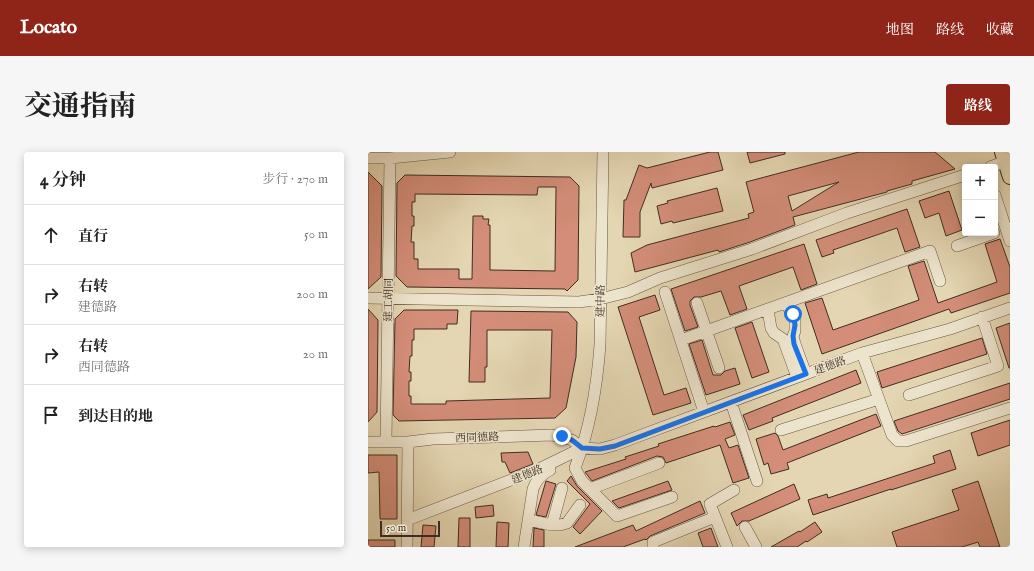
<!DOCTYPE html>
<html lang="zh">
<head>
<meta charset="utf-8">
<style>
  :root { --surface:#fff; --page:#f6f6f6; --text:#222; --muted:#767676; --line:#e0e0e0; --accent:#8f2418 }
  body { margin:0; font-family:"IM FELL English","Noto Serif SC",serif; background:var(--page); color:var(--text) }
  .controls { position:absolute; right:12px; top:12px; display:grid; overflow:hidden; border-radius:4px; box-shadow:0 2px 10px #0003 }
  .controls button { width:36px; height:36px; display:grid; place-items:center; padding:0; border:0; border-bottom:1px solid var(--line); background:var(--surface); color:var(--text); font:20px sans-serif }
  .scale { position:absolute; left:12px; bottom:10px; width:60px; box-sizing:border-box; padding-left:4px; border:2px solid #402d22; border-top:0; font-size:11px; line-height:14px; white-space:nowrap; color:#402d22; -webkit-text-stroke:3px #ede4cd; paint-order:stroke }
  .stop { position:absolute; width:12px; height:12px; margin:-9px; border:3px solid #1a73e8; border-radius:50%; background:#fff }
  .stop.end { background:#1a73e8; border-color:#fff; box-shadow:0 1px 4px #0008 }
  .list { margin:0; padding:0; list-style:none }
  h2 { display:flex; justify-content:space-between; align-items:center; height:52px; margin:0; padding:0 16px; font-size:17px }
  h2 small { font-size:13px; font-weight:400; color:var(--muted) }
  .list li { display:grid; grid-template-columns:26px 1fr auto; gap:12px; align-items:center; box-sizing:border-box; height:60px; padding:0 16px; border-top:1px solid var(--line) }
  .list b { display:block; font-size:15px; white-space:nowrap }
  .list p { margin:0; font-size:13px; white-space:nowrap; color:var(--muted) }
  .list em { font-size:13px; font-style:normal; color:var(--muted) }
  .icon { flex:none; width:22px; height:22px; fill:none; stroke:currentColor; stroke-width:2; stroke-linecap:round; stroke-linejoin:round }
  .map { position:relative; flex:none; width:642px; height:395px; overflow:hidden; border-radius:4px }
  header { display:flex; align-items:center; gap:24px; box-sizing:border-box; height:56px; padding:0 20px; background:var(--accent); color:#fff }
  header strong { font-size:19px }
  nav { display:flex; gap:22px; margin-inline-start:auto; font-size:14px }
  .intro { display:flex; align-items:center; justify-content:space-between; box-sizing:border-box; height:96px; padding:0 24px }
  h1 { margin:0; font-size:28px }
  .button { padding:10px 18px; border-radius:4px; background:var(--accent); color:#fff; font-size:14px; font-weight:700 }
  main { display:flex; gap:24px; padding:0 24px }
  aside { flex:1; background:var(--surface); border-radius:4px; box-shadow:0 2px 10px #0003 }
  .map>svg:first-child { display:block }
  .building { fill:#d38d78; stroke:#402d22; fill-rule:evenodd }
  .lines { fill:none; stroke-linecap:round; stroke-linejoin:round }
  .minor-casing { stroke:#695746; stroke-width:12 }
  .major-casing { stroke:#402d22; stroke-width:16 }
  .minor { stroke:#ede4cd; stroke-width:11 }
  .major { stroke:#e4d6b2; stroke-width:14 }
  .route { stroke:#1a73e8; stroke-width:5 }
  .labels { text-anchor:middle; stroke-width:3; stroke-linejoin:round; paint-order:stroke }
  .street-label { font-size:11px; fill:#402d22; stroke:#ede4cd }
</style>
</head>
<body>
<header>
<strong>Locato</strong>
<nav><a>地图</a><a>路线</a><a>收藏</a></nav>
</header>
<div class="intro"><h1>交通指南</h1><a class="button">路线</a></div>
<main>
<aside>
<h2>4 分钟<small>步行 · 270 m</small></h2>
<ul class="list">
<li><svg class="icon" aria-label="ahead" viewBox="0 0 24 24"><path d="M12 20V5M6 11l6-6 6 6"/></svg><div><b>直行</b></div><em>50 m</em></li>
<li><svg class="icon" aria-label="right" viewBox="0 0 24 24"><path d="M7 20v-9h11M14 6l5 5-5 5"/></svg><div><b>右转</b><p>建德路</p></div><em>200 m</em></li>
<li><svg class="icon" aria-label="right" viewBox="0 0 24 24"><path d="M7 20v-9h11M14 6l5 5-5 5"/></svg><div><b>右转</b><p>西同德路</p></div><em>20 m</em></li>
<li><svg class="icon" aria-label="arrive" viewBox="0 0 24 24"><path d="M6 21V4h12l-3 4 3 4H6"/></svg><div><b>到达目的地</b></div></li>
</ul>
</aside>
<div class="map">
<svg width="642" height="395" viewBox="0 0 642 395">
  <rect width="100%" height="100%" fill="#e4d6b2"/>
  <filter id="stains"><feTurbulence type="fractalNoise" baseFrequency=".005" numOctaves="4"/><feColorMatrix values="0 0 0 0 .2 0 0 0 0 .09 0 0 0 0 .02 0 0 0 .5 -.17"/></filter>
  <radialGradient id="worn" r=".72"><stop offset=".6" stop-color="#630" stop-opacity="0"/><stop offset="1" stop-color="#630" stop-opacity=".3"/></radialGradient>
  <path class="building" d="M342,0h8l5,18 -71,18 -1,-5 -11,29v25h-17l1,-37h2l13,-35 8,3z
    M379,0h38v2l-35,9z
    M491,0h76l20,17 -43,12v3l-25,7v1l-94,25 2,8 -45,17 -31,10 -1,-2 -83,22 -4,-19 16,-8 102,-27 -1,-4 6,-2 -8,-30zM471,30l-47,29 -4,-15z
    M0,20l14,14 -1,91 -13,12z
    M37,23l165,2 9,9 -1,94 -11,11 -2,-2 -158,-2 -11,-11 1,-93zM170,35h18l-1,84 -65,-1v-45h-2l1,-6h-6v-3h-10l-1,63h-13v-10h-41v-10h-4v-17h-3l1,-16h2v-10h-2v-14h3v-8l122,1z
    M349,36l6,23 -50,12 -1,-2 -11,3 -4,-18 11,-3 -1,-2z
    M581,39l13,39 -16,6 -7,-23 -14,5 -6,-17z
    M539,57l13,38 -15,5 -8,-24 -64,22 1,3 -12,4 -6,-17z
    M632,87l10,28v26l-59,20 -2,-4 -127,45 -17,-51 17,-5 11,32 86,-30 -11,-34 16,-5 14,42 59,-21 -12,-38z
    M436,92l13,40 -16,6 -8,-23 -54,19 8,23 -17,6 -9,-24 -20,6h-7l-4,4v4l8,22 -13,4 -14,-42z
    M287,143l5,15 -21,7 25,78 22,-7 5,15 -38,12 -35,-108z
    M0,157l10,11 -1,92 -9,10z
    M36,158h54l-1,14h-10v5h-33v11h-2v16h-2l-1,16h2v9h-2v15h2v8h35v-3l104,-3 2,-68h-65v37h-2v15h-16l2,-71 97,1 9,10 -1,35 -10,51 -11,10 -156,3 -6,-6 2,-96z
    M384,170l17,50 -17,6 -17,-50z
    M642,171v45h-1l-13,-40z
    M614,186l5,16 -105,34 -5,-16z
    M334,188l11,35h8l4,-4 10,-3 5,16 -34,11 -17,-51z
    M488,218l5,13 -89,35 1,3 -24,9 -6,-15z
    M642,231v16l-108,35 -4,-3 -4,-10z
    M508,262l5,12 -94,37 2,6 -18,5 -3,-11 -4,2 -8,-26 19,-6 3,3 5,14z
    M642,268v25l-32,11 -7,-23z
    M362,270l5,13 -10,4 4,9 9,-3 11,33 -16,5 -13,-38 -54,18 -3,-6 -6,-1 -65,25 -7,-9 41,-13 -1,-2 34,-11 -1,-2 56,-18 1,1z
    M582,298l6,19 -65,21v-1l-78,26 -5,-15 19,-6 1,4 107,-35 -2,-7z
    M160,300l5,12 -23,9 -5,-11h-3l-1,-9z
    M0,303h29v64h-17l-1,-47 -11,1z
    M203,324l6,10 25,25 -22,23 -7,-7 17,-23 -23,-23z
    M178,329l10,3 -10,33 -10,-2z
    M300,329l4,9 -53,18 -7,-7z
    M610,329l22,66h-20l-2,-5 -16,5h-65l-5,-15 67,-22 -7,-20z
    M426,332l6,15 -51,22h-7l-5,5 -6,-13z
    M332,349l5,12 -55,23 -4,4 -1,-1 -22,8h-48l58,-22 3,6z
    M125,353l1,11 -18,2 -1,-11z
    M91,366h11v29h-12z
    M129,370l12,1 -1,24h-12z
    M447,370l7,10 -15,10 -1,-1 -9,6h-26l28,-16 1,1z
    M55,373l13,1 -2,21h-13z
    M166,376l10,2v17h-11z
    M343,376l7,19h-15l-5,-14z
    M0,388h27v7h-27z"/>
  <g class="lines">
    <g class="minor-casing">
      <path id="minor" d="M235,0l-3,193c-3,42 -10,84 -25,123l7,13 35,35 55,-19
        M0,6h22l60,-6
        M622,15l20,-7
        M627,43l15,46
        M589,94l37,-13
        M297,140l39,120
        M0,146l211,4 21,-3 28,-7 32,-14 92,-29 95,-36 118,-38
        M329,151l22,65
        M418,151l9,17v11l-2,5 2,8 11,30
        M400,158l3,18 3,5 9,6 14,38
        M313,188l249,-89 10,30
        M494,201l30,82 6,6h8l104,-33
        M541,243l89,-29 -16,-49
        M363,250l26,79
        M413,278l98,-31
        M18,289l4,-283
        M0,290h40l25,-3 119,-4 20,5 10,8
        M222,337l69,-26
        M39,368l130,-50 45,-22 18,1 15,-4 247,-92 88,-24 60,-21
        M160,368l24,5 10,-37
        M184,373h8l7,-2 13,-18
        M377,375l11,20
        M39,395l1,-105
        M156,395l9,-58c3,-9 9,-15 17,-19
        M285,395v-5l62,-25
        M359,395l-17,-43 24,-14"/>
    </g>
    <g class="major-casing">
      <path id="major" d="M634,0l8,25"/>
    </g>
    <use href="#minor" class="minor"/>
    <use href="#major" class="major"/>
  </g>
  <g class="lines">
    <path class="route" d="M194,284l10,4 10,8 18,1 15,-3 191,-72 -12,-30 -1,-8 2,-11 -2,-11"/>
  </g>
  <g class="labels">
    <g class="street-label">
      <text transform="translate(20 148) rotate(-89)" y="4">建工胡同</text>
      <text transform="translate(232 149) rotate(-89)" y="4">建中路</text>
      <text transform="translate(462 213) rotate(-20)" y="4">建德路</text>
      <text transform="translate(109 285) rotate(-2)" y="4">西同德路</text>
      <text transform="translate(159 322) rotate(-22)" y="4">建德路</text>
    </g>
  </g>
  <rect width="100%" height="100%" filter="url(#stains)"/>
  <rect width="100%" height="100%" fill="url(#worn)"/>
</svg>
<div class="controls">
<button>+</button>
<button>−</button>
</div>
<div class="scale">50 m</div>
<div class="stop" style="left:425px;top:162px"></div>
<div class="stop end" style="left:194px;top:284px"></div>
</div>
</main>
</body>
</html>
